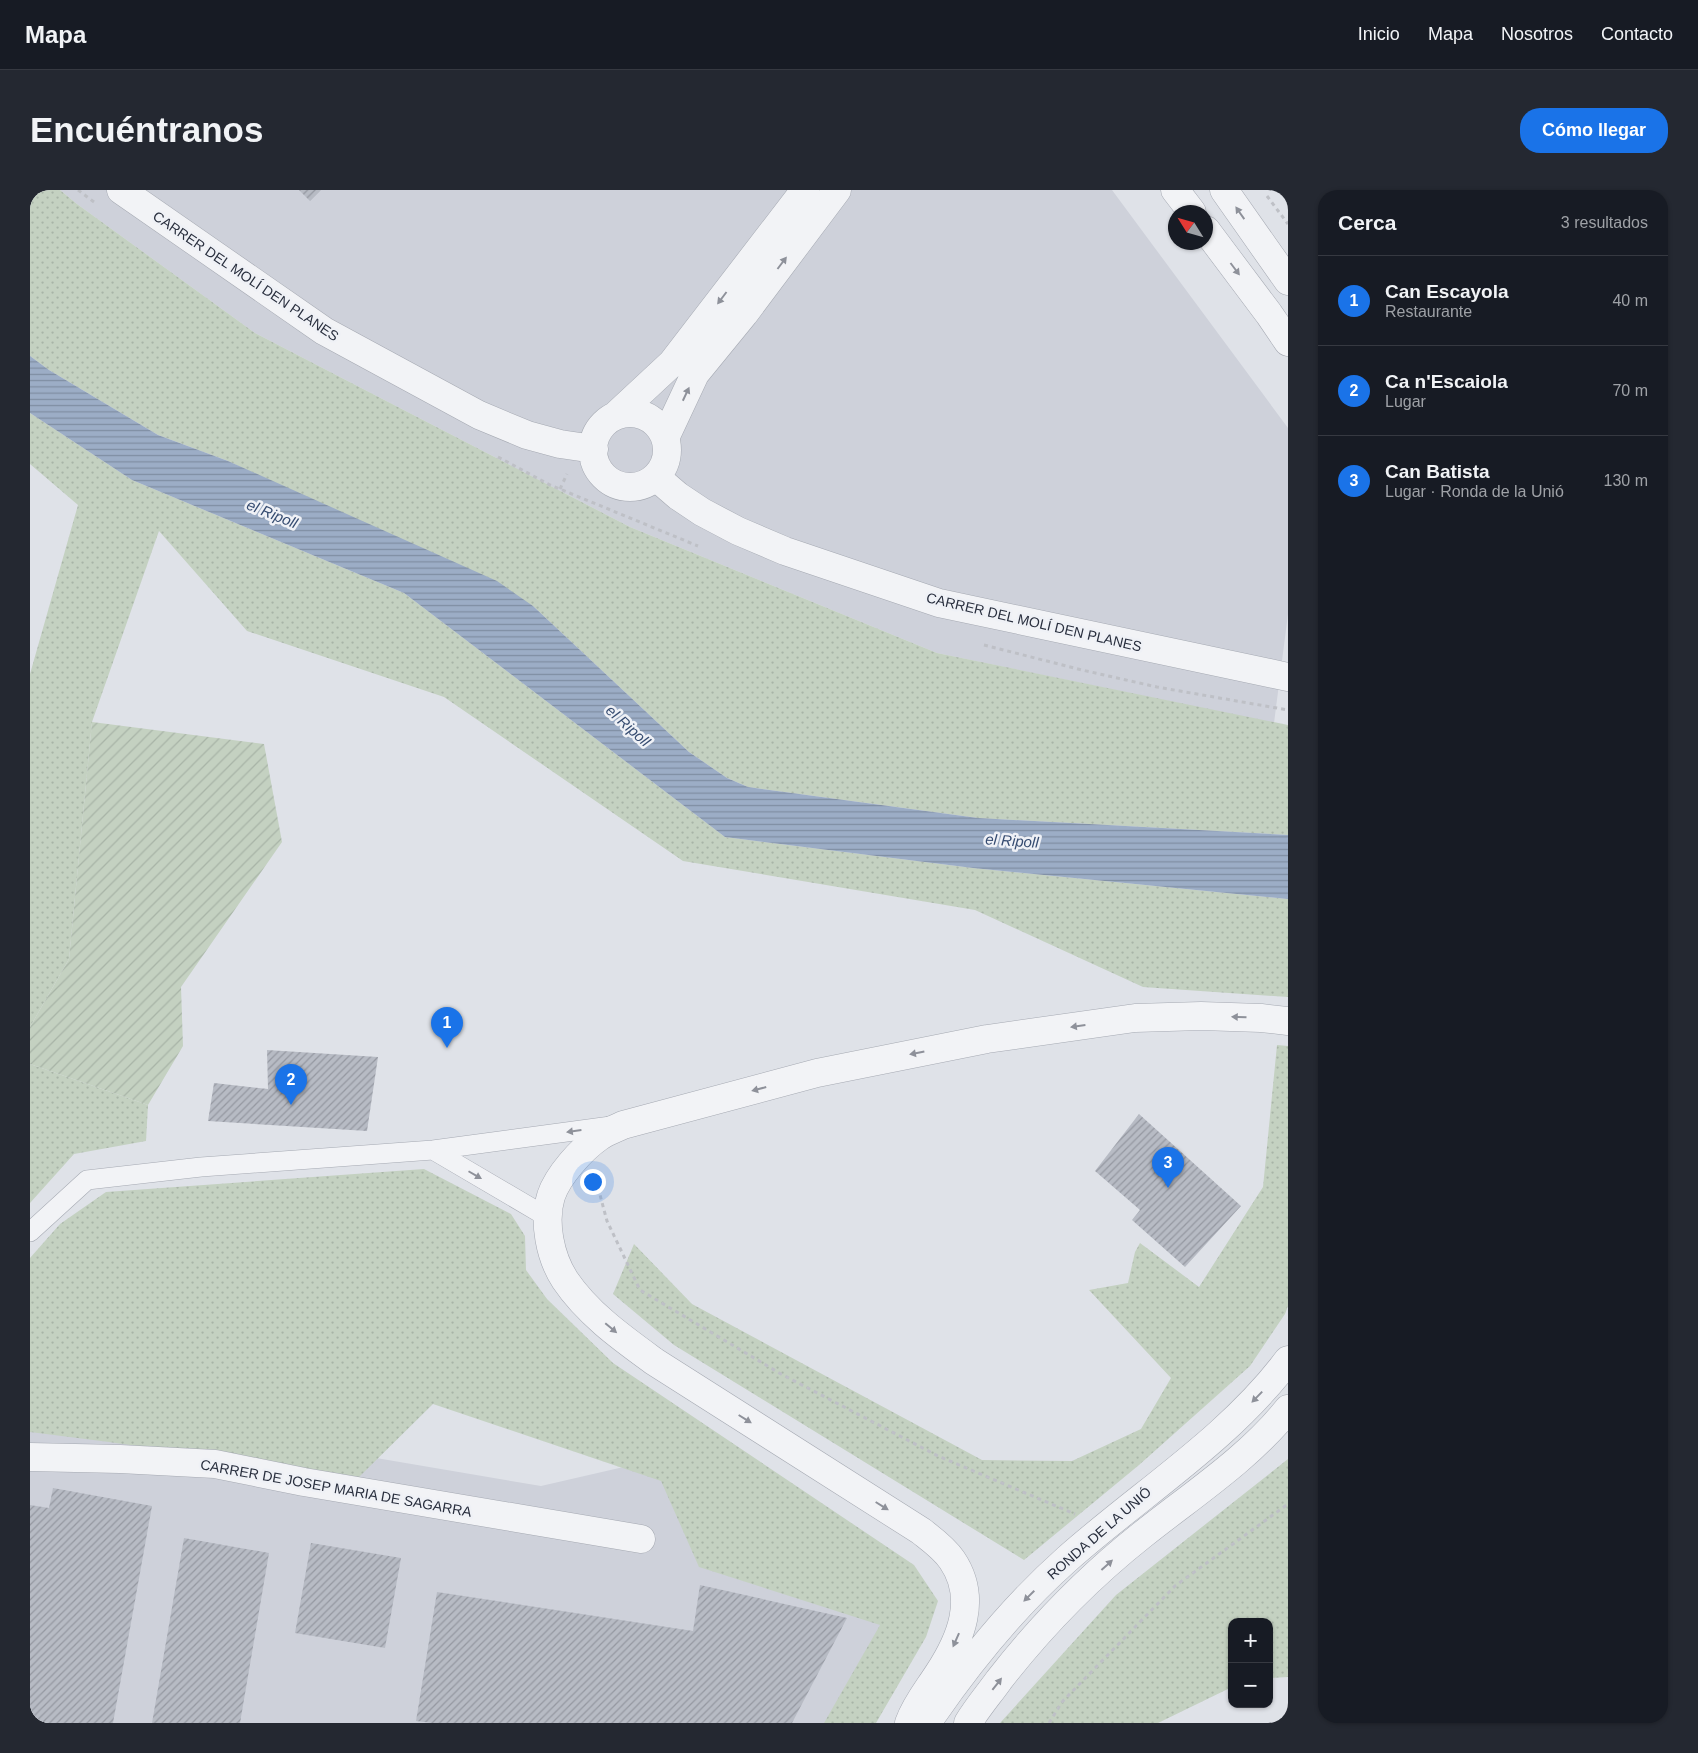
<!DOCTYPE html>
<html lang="es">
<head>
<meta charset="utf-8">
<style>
  :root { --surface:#171b24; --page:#242831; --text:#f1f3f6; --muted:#9ea1a6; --line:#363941; --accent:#1a73e8 }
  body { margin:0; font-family:Arial,sans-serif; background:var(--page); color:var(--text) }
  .controls { position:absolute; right:15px; bottom:15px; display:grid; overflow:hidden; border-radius:10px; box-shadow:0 1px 4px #0004 }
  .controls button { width:45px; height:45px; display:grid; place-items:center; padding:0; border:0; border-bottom:1px solid var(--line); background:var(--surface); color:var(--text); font:25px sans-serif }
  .compass { position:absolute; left:1138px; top:15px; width:45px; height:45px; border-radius:50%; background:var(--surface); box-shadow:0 1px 4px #0004; rotate:307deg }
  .you { position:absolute; left:562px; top:991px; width:18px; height:18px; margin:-12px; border:4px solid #fff; border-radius:50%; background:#1a73e8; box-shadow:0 0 0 8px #1a73e833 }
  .badge { display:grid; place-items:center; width:32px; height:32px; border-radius:50%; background:var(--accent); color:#fff; font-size:16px; font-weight:700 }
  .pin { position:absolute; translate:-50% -41px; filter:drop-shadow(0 1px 2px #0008) }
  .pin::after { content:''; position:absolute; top:26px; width:18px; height:15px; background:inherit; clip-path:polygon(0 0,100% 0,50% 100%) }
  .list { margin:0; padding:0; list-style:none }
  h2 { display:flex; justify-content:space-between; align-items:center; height:65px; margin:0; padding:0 20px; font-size:21px }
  h2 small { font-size:16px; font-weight:400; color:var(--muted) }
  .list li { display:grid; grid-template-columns:32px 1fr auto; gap:15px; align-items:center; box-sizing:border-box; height:90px; padding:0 20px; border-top:1px solid var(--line) }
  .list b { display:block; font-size:19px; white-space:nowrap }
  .list p { margin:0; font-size:16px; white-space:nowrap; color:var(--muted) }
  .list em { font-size:16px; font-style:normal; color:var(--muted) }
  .map { position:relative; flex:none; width:1258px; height:1533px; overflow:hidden; border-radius:20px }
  header { display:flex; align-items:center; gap:30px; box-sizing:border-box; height:70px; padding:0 25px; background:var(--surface); border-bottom:1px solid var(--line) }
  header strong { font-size:24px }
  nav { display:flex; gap:28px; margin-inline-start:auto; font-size:18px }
  .intro { display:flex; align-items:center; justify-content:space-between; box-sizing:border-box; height:120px; padding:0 30px }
  h1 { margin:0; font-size:35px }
  .button { padding:12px 22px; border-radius:20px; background:var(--accent); color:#fff; font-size:18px; font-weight:700 }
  main { display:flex; gap:30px; padding:0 30px }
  aside { flex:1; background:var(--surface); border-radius:20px; box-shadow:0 1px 4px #0004 }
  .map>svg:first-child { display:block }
  .built { fill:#ced1da }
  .grass { fill:url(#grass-dots) }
  .garden { fill:url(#garden-furrows) }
  .water { fill:url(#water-rules) }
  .building { fill:url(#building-hatch) }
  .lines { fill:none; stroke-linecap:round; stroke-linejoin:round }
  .lane-casing { stroke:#a5a9b2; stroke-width:20 }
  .street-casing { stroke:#a5a9b2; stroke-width:29 }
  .path { stroke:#bec0c6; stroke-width:3; stroke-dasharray:4 4; stroke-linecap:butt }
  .lane { stroke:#f2f3f6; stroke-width:19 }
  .street { stroke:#f2f3f6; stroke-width:28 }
  .oneway { fill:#8e919a }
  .labels { text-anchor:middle; stroke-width:5; stroke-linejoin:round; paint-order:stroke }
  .street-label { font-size:14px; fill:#292f3e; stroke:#eff1f6 }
  .water-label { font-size:15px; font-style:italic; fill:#354b70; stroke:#eff1f6 }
</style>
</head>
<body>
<header>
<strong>Mapa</strong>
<nav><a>Inicio</a><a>Mapa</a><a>Nosotros</a><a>Contacto</a></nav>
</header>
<div class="intro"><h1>Encuéntranos</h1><a class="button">Cómo llegar</a></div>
<main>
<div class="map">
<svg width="1258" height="1533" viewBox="0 0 1258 1533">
  <defs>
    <pattern id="grass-dots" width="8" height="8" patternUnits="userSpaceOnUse" patternTransform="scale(1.25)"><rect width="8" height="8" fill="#c4d1c1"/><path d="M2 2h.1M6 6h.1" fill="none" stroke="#a8b4a7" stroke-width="1.8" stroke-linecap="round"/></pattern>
    <pattern id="garden-furrows" width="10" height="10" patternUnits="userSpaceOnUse" patternTransform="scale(1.25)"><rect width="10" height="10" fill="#c4d1c1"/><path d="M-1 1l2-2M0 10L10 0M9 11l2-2" fill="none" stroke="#a8b4a7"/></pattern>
    <pattern id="water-rules" width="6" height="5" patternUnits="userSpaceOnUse" patternTransform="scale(1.25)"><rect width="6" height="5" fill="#9cadc6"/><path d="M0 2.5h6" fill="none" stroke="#7f8da2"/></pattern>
    <pattern id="building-hatch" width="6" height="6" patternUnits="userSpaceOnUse" patternTransform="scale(1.25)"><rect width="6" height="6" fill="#b7bbc4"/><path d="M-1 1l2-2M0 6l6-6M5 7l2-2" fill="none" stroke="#9598a1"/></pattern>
  </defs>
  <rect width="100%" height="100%" fill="#dfe2e8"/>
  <path class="built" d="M30,0h1052l176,238v186l-14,109 -337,-70 -307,-126 -375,-194 -178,-129z
    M0,1209l511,87 113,-26 247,128 -74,135h-797z"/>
  <path class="grass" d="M0,0h30l17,14 178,129 375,194 307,126 351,72v110l-310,-17 -230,-31 -21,-9 -38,-26 -156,-146 -305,-145 -70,-26 -109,-65 -19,-14z
    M0,223l102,67 272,113 321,244 248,31 315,31v98l-145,-10 -168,-77 -292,-49 -239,-164 -197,-66 -88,-100 -67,191 -23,237 -39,68v-353l48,-169 -48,-41z
    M1247,855l11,1v260l-3,8 -35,52 -111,99 -115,95 -350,-215 -61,-51 21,-50 58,60 290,156 90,1 69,-32 30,-51 -82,-88 39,-7 7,-31 5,-9 59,44 64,-100z
    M0,874l118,41 -2,36 -72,13 -44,49z
    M394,979l87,45 14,22 1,34 21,29 66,64 301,202 24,36 -12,36 -50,86h-52l56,-98 -181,-58 -38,-86 -228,-77 -75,74 -249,-36 -79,-10v-174l30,-34 46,-32z
    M1258,1269v218l-19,1v-56h-37v65l-74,36h-158l116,-128z"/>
  <path class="garden" d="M62,532l172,22 18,98 -101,145 2,59 -35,59 -118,-41v-37l39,-68z"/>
  <path class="water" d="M0,166l19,14 109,65 70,26 269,120 36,25 156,146 38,26 21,9 230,31 310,17v64l-315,-31 -248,-31 -321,-244 -272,-113 -102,-67z"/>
  <path class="building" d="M269,0h22l-11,11z
    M237,860l111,7 -11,74 -159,-10 6,-38 54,6z
    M1109,924l102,92 -56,61 -53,-47 8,-10 -45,-39z
    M23,1298l99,18 -39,217h-74l-9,-2v-216l19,3z
    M154,1348l85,15 -29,170h-88z
    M281,1353l90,15 -16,90 -90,-15z
    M670,1395l147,33 -55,105h-360l-16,-2 21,-129 256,39z"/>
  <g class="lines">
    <g class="lane-casing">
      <path id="lane" d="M403,960l114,67
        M0,1042l57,-52 114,-13 232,-17 178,-24"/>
    </g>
    <g class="street-casing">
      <path id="street" d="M91,0l203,141 155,84 48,20 33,9 34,5
        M1145,0l17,22
        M1194,0l64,91
        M1176,40l63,84 19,28
        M563 260a37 37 0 1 1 74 0a37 37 0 1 1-74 0Z
        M585,226l57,-53 133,-173
        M635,248l30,-64 49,-60 93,-124
        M626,287l22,19 24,16 36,19 47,20 154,52 349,74
        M0,1267l90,2 95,5 89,18 337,57
        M879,1533c7,-19 18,-32 29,-49 23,-35 40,-76 14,-114 -8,-12 -21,-21 -31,-29l-266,-169c-33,-24 -67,-48 -90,-82 -15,-23 -22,-58 -14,-84 7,-21 31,-47 48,-59 7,-5 16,-8 24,-12l194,-52 170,-34 148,-21 66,-2 60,2 27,3
        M897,1533c40,-59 86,-116 140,-164 73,-65 162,-120 221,-199
        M938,1533c9,-15 21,-29 31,-43 42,-54 90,-103 143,-145 50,-40 106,-76 146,-126"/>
    </g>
    <path class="path" d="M48,0l16,12
      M1237,6l21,28
      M468,267l52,28 148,61
      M530,299l7,-15
      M954,455l98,25 75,17 131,23
      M566,990l11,41 33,69 141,84 157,82 137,58
      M1019,1533l13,-21 113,-116 113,-82"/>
    <use href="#lane" class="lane"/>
    <use href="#street" class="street"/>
  </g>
  <defs><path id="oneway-solid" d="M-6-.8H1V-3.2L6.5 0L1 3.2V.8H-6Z" transform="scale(1.25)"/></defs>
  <g class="oneway">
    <use href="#oneway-solid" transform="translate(1210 23) rotate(-125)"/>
    <use href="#oneway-solid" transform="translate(752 73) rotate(-53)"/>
    <use href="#oneway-solid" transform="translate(1205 79) rotate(53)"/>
    <use href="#oneway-solid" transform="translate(692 108) rotate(127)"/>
    <use href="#oneway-solid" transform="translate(656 204) rotate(-65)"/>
    <use href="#oneway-solid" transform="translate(1209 827) rotate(-178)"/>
    <use href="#oneway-solid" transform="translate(1048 836) rotate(172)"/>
    <use href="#oneway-solid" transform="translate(887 863) rotate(169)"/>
    <use href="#oneway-solid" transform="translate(729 899) rotate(165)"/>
    <use href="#oneway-solid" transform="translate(544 941) rotate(172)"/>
    <use href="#oneway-solid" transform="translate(445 985) rotate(30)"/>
    <use href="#oneway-solid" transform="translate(581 1138) rotate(40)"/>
    <use href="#oneway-solid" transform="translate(1227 1207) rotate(134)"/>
    <use href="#oneway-solid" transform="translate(715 1229) rotate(32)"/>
    <use href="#oneway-solid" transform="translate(852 1316) rotate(32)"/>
    <use href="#oneway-solid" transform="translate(1077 1375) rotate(-42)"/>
    <use href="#oneway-solid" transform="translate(999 1406) rotate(135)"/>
    <use href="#oneway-solid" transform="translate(926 1450) rotate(114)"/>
    <use href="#oneway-solid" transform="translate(967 1494) rotate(-52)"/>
  </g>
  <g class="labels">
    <g class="street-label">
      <text transform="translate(216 86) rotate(34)" y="5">CARRER DEL MOLÍ DEN PLANES</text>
      <text transform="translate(1004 432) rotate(13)" y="5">CARRER DEL MOLÍ DEN PLANES</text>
      <text transform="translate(306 1298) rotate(10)" y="5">CARRER DE JOSEP MARIA DE SAGARRA</text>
      <text transform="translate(1069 1343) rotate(-41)" y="5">RONDA DE LA UNIÓ</text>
    </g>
    <g class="water-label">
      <text transform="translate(242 324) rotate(22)" y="5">el Ripoll</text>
      <text transform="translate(598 536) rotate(42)" y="5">el Ripoll</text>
      <text transform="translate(982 651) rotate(4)" y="5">el Ripoll</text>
    </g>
  </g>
</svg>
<div class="controls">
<button>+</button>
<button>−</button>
</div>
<svg class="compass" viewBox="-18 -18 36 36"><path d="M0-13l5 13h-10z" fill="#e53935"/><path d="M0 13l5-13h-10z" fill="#9ea1a6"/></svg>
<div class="you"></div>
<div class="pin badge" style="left:417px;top:858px">1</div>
<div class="pin badge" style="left:261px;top:915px">2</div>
<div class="pin badge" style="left:1138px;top:998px">3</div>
</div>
<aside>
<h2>Cerca<small>3 resultados</small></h2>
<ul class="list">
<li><span class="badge">1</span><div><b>Can Escayola</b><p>Restaurante</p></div><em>40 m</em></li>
<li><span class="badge">2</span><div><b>Ca n'Escaiola</b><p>Lugar</p></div><em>70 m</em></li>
<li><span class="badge">3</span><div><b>Can Batista</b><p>Lugar · Ronda de la Unió</p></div><em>130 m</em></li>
</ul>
</aside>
</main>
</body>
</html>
